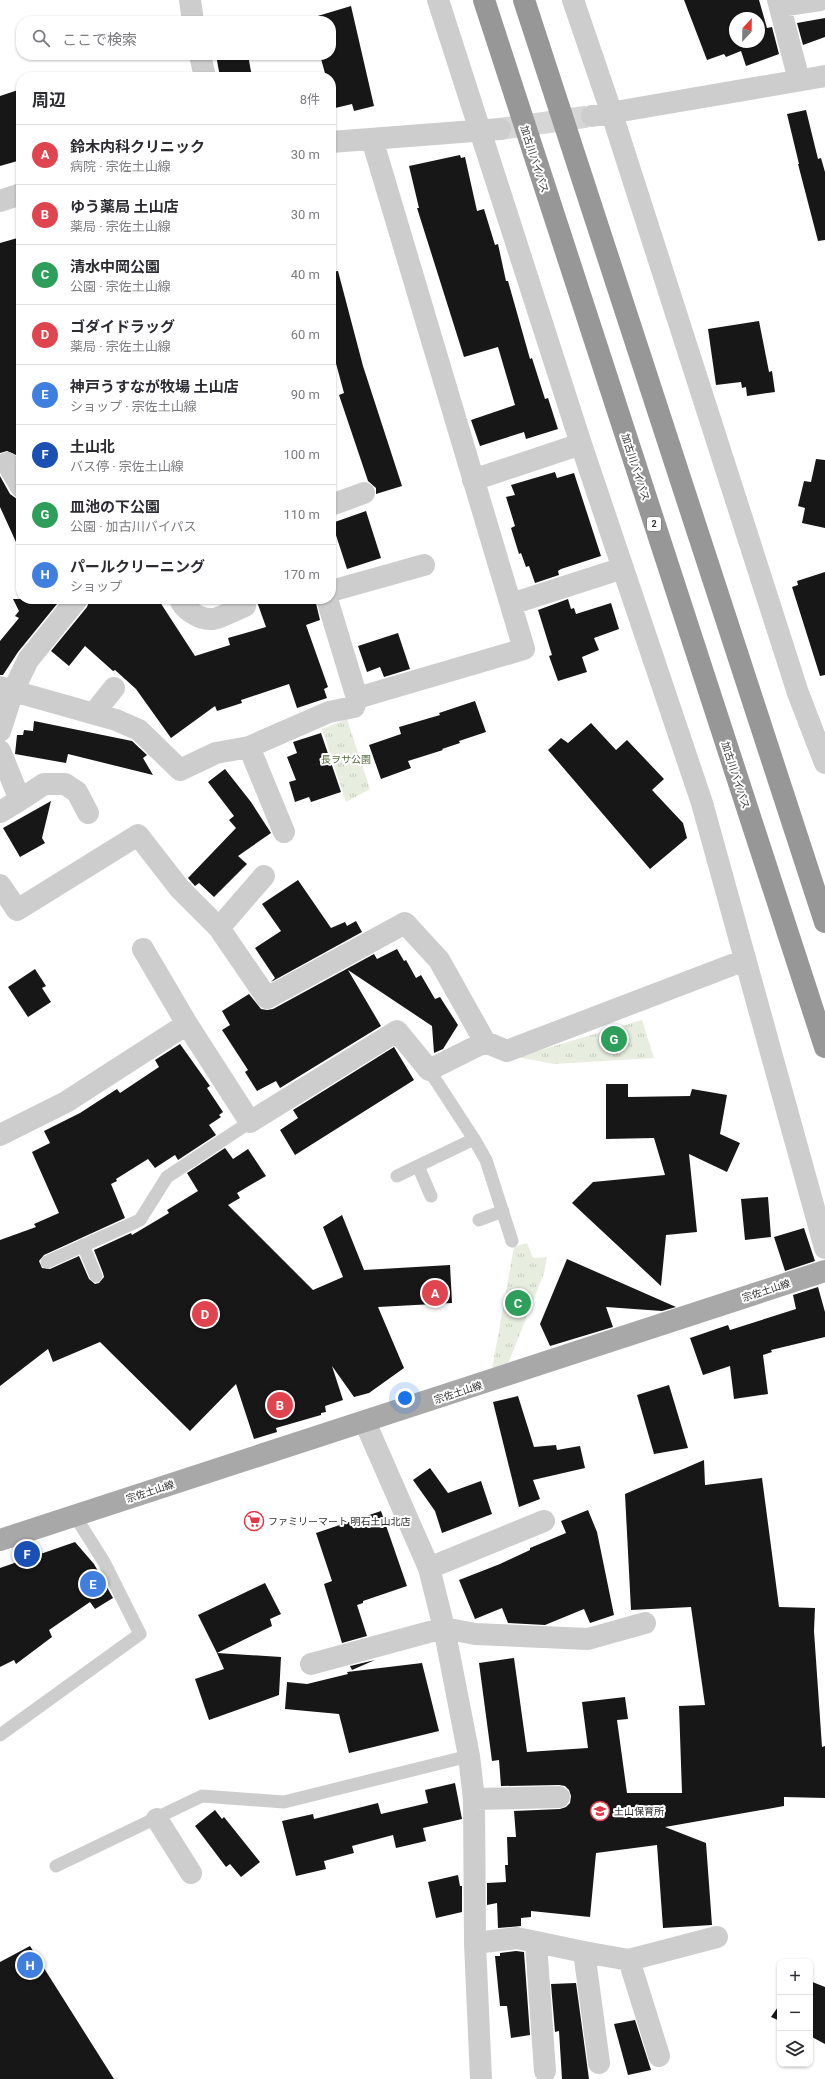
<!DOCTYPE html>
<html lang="ja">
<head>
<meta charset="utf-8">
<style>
  :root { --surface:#fff; --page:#f7f7f7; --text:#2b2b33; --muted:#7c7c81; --line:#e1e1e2; --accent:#d93025 }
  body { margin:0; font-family:Roboto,"Noto Sans JP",sans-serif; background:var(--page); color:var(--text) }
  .controls { position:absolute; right:12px; bottom:12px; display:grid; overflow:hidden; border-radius:8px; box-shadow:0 1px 3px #0004 }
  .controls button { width:36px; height:36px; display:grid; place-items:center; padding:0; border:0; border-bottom:1px solid var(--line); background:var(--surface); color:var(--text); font:20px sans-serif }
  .compass { position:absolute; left:729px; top:12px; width:36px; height:36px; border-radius:50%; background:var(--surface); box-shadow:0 1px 3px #0004; rotate:22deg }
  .you { position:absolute; left:405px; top:1398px; width:14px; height:14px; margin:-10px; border:3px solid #fff; border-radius:50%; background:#1a73e8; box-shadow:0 0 0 6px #1a73e833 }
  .badge { display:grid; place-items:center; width:26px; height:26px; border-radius:50%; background:var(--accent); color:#fff; font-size:13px; font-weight:700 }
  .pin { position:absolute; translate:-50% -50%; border:2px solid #fff; box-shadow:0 1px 4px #0006 }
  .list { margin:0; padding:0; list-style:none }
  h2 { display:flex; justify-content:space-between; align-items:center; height:52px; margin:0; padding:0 16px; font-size:17px }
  h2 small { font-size:13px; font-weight:400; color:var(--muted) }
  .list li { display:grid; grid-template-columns:26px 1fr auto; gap:12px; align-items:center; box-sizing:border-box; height:60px; padding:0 16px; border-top:1px solid var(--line) }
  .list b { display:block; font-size:15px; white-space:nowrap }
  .list p { margin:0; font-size:13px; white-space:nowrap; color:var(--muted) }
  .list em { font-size:13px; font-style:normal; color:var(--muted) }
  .icon { flex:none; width:22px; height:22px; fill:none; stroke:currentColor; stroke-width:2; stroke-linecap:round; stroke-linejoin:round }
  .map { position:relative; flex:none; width:825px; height:2079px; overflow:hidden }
  .search { position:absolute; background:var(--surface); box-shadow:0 1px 3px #0004; left:16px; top:16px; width:320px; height:44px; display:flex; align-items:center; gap:10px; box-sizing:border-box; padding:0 14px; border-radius:16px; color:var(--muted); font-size:15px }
  .panel { position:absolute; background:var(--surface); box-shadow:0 1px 3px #0004; left:16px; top:72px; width:320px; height:532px; border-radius:16px }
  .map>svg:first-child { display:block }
  .park { fill:url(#park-tufts) }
  .building { fill:#171717; fill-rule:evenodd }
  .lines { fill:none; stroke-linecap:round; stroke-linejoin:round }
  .minor-tunnel { stroke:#d6d6d6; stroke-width:22; stroke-dasharray:22 11; stroke-linecap:butt }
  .service { stroke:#cdcdcd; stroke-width:13 }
  .minor { stroke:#cdcdcd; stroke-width:22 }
  .primary { stroke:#a8a8a8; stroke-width:22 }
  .motorway { stroke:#979797; stroke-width:22 }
  .labels { text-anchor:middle; stroke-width:4; stroke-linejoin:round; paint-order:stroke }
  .shield { fill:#fff; stroke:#6e6e6e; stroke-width:1 }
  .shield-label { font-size:9px; font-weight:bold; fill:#303030 }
  .street-label { font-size:10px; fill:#303030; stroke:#fff }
  .park-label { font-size:10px; fill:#546c3e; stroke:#fff }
  .poi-label { font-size:10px; fill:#303030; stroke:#fff; text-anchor:start }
</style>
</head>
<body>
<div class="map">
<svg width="825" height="2079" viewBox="0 0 825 2079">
  <defs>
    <pattern id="park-tufts" width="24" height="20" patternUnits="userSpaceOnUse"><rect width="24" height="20" fill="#e7eddf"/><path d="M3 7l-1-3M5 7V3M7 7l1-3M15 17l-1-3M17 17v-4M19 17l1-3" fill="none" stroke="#c6ccc0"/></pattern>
  </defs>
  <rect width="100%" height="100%" fill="#fff"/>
  <path class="park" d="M347,719l23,70 -24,13 -24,-73z
    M642,1020l12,38 -100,6 -37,-7z
    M527,1243l6,15 14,-1 -3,16 -36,91 -16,5 22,-122z"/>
  <path class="building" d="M684,0h75l8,28 5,-1 7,27 -33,12 -5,-15 -15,6 -2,-3 -17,6zM735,18h24v24h-24z
    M351,6l23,100 -20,5 -2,-7 -21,5v-32h-5l-6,-22h11v-34h-19l-1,-3z
    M825,18v19l-22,8 -6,-22z
    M216,55h32l4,22h-32z
    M21,89v71l-21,6v-70z
    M806,110l12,49 3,-1 4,14v68l-7,1 -20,-77h1l-12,-50z
    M460,155l1,3 4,-1 12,54 7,-2 11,36 3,-1 8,37h2l22,78 2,-1 13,41 3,-1 10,31 -32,10 -2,-7 -44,14 -9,-26 44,-15 -17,-58 -34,10 -47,-149h2l-10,-42z
    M21,237v216l-5,2 -9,-4 -7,2v-210z
    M338,271l25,95 39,120 -26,8v-6l-8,-7 -29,-86 5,-2 -13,-48v-73z
    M759,321l10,51 3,-1 3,21 -28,4 -1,-9 -4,1 -1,-6 -25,3 -8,-56z
    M816,459l9,1v68l-23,-5 3,-15 -7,-2 6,-25 7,1z
    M555,472l2,6 17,-5 27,83 -40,13 -3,2 1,4 -24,8 -6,-17 -3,1 -5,-14 -2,1 -8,-26 4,-2 -9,-29 9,-2 -4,-10z
    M0,476l10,18 11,8v51l-21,-46z
    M366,511l15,47 -34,11 -15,-46z
    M825,572v103l-5,1 -28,-89 6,-2 -1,-4z
    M13,599h37l7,5 -39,48 -15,23h-3v-34l19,-23 -4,-2 4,-5z
    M90,599h68l37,57 35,-11 -2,-7 38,-11 -10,-28h59l5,21 -14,5 22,62 -4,2 3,9 -30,10 -8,-24 -48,16 1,3 -25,8 -2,-5 -44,32 -35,-49 -21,-19 -2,1 -28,-25 -16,20 -18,-15 36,-44z
    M568,599l3,10 3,-1 2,6 35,-11 8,26 -25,9 5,12 -17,7 5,15 -29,9 -9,-25 3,-1 -14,-45z
    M398,633l12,36 -26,8 -4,-10 -13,5 -9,-26z
    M475,701l11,31 -27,9 1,2 -18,6 1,1 -35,11 3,7 -30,11 -12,-34 32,-11 -2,-7 41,-12 -1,-2z
    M34,721l98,20 15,14 -4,3 10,17 -85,-21 -2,9 -51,-9 2,-19h6l1,-5 9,1z
    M591,723l25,27 11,-10 37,39 -12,11 31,33 4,15 -37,31 -102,-119 13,-12 7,5z
    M321,733l20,59 -30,10 -2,-5 -14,5 -6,-20 7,-2 -9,-23 10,-4 -4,-11z
    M225,769l26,33 20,31 -33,23 9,8 -33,33 -15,-14 -4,3 -7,-8 48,-50 -7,-8 5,-4 -26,-34z
    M51,801l-9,37 3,5 -25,14 -17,-29z
    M298,880l33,48 14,-6 2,4 9,-5 6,11 -91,50 4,-4 -20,-30 26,-17 -19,-27z
    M397,949l7,12 2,-1 10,18 5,-3 14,24 5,-2 18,28 -15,24 -9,4 -2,-27 -84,-56 33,56 -101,62 -4,-7 -19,10 -12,-19 3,-2 -26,-40 8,-5 -8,-14 27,-17 12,15 6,1 6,-1 101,-55 3,5z
    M35,969l11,17 -4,2 9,14 -23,15 -20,-30z
    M180,1044l30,42 -3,2 16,24 -4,3 2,2 -12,8 7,10 -38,25 -3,-5 -20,13 -7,-9 -32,20 1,2 -6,3 14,34 -81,37 -5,6 3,7 8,1 29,-13 10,23 6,5 4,-1 5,-6 -1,-4 -9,-23 37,-17 1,2 37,-22 -2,-3 31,-19 -11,-18 38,-25 8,11 15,-10 18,27 -29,17 3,5 -12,7 85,85 30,-13 -20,-50 19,-12 22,55 86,-5 2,38 -74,4 26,61 -35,25 -15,4 -22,-31 11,34 -18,6 1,6 -5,1v2l-45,13 1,4 -23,7 -18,-55 -46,47 -90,-89 -47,20 -5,-13 -48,37v-146l36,-13 -2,-3 25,-11 -27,-61 18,-9 -6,-12 36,-18 37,-24 3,4 39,-26 -4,-7z
    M394,1047l20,33 -119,75 -15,-25 18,-12 -5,-8z
    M606,1084h22v13l62,-1 2,-7 35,6 -7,39 20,9 -13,29 -38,-18 8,78 -31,3 -5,51 -89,-83 21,-21 72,-7 -11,-37 -48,1z
    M768,1197l3,40 -26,3 -4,-41z
    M804,1228l11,33 -30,10 -11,-34z
    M567,1259l109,48 -14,4 -56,-4 7,20 -63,19 -10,-22z
    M818,1287l7,25v25l-54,13 1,2 -9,3 5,39 -34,5 -4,-33 -27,9 -13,-37 38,-13 2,5 66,-21 -3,-14z
    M669,1385l19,63 -34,6 -17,-59z
    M518,1396l16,51 22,-2 1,5 23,-4 5,22 -52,12 7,19 -21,8 -26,-105z
    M704,1460l1,25 57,-7 17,129 36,1 -1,23 8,116 3,-1v52l-41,-1v9l-119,21 41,16 6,82 -49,3 -6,-83 -61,8 -6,64 -59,-6v6l-10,1v8l-23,2 -1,-25 -10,2v-22l19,-1 -1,-17h3l-1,-28h9l-2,-26 46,-2 6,-2 4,-4 1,-7 -2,-6 -4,-4 -6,-1 -58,1 -2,-26 -7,1 -13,-98 35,-5 13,94 61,-4 -6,-46 43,-5 3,22 -11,1 10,73h55l-3,-87 26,-1 -14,-98 -60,3 -6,-116z
    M430,1468l18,25 33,-12 11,33 -50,19 -7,-22 -22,-31z
    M588,1510l9,22 17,83 -24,8 -6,-14 -39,16 -37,-2 -6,-15 -27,11 -16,-39 41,-16 30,-14v-2l36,-15 -5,-12z
    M381,1511l26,75 -44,15v2l-6,2 10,31 -25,7 -18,-59 8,-3 -16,-48z
    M75,1542l19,22 19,34 -18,11 -5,-7 -41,28 3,7 -36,27 -2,-4 -14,7v-99z
    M265,1583l16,31 -11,5 2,7 -55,27 -19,-38z
    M217,1653l64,4 -2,38 -70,25 -14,-41 29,-10z
    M375,1660l-23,10 -2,-4z
    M422,1663l17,68 -90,22 -10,-39 -54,-5 2,-27 20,2 41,-10 -1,-2z
    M455,1783l7,36 -39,9 3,13 -30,7 -3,-13 -41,11 2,7 -30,8 2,8 -30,7 -14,-55 31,-7 1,5 64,-16 3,11 47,-11 -3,-13z
    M215,1810l7,9 2,-2 36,45 -19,15 -11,-13 -4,3 -31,-41z
    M458,1875l2,11h2v26l-26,6 -8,-36z
    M30,1946l84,133h-114v-117z
    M516,1951l8,1 6,83 -19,3 -4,-32h-7l-5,-50h5v-3z
    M810,1981l15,6v57l-15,-8z
    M576,1983l13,96h-27l-3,-48 -4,1 -4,-48z
    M780,2004v17l-9,-4z
    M635,2020l16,50 -23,5 -14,-51z"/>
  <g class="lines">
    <path class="minor-tunnel" d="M500,129l92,-13"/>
    <path class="service" d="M429,1070l45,69 12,21 26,81
      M418,1166l13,30
      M397,1176l77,-37
      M479,1220l24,-9
      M83,1245l13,31
      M47,1262l93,-42 27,-43 83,-55
      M0,1735l140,-101 -36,-72 -29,-46
      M56,1866l146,-70 82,6 185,-46"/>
    <path class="minor" d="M190,0l3,21
      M438,0l143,444 121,359 123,445
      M573,0l39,114 186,579 27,70
      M778,0l21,80
      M780,6l40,-6
      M200,55l5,22
      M592,116l233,-40
      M331,142l169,-13
      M0,201l21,-7
      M7,463l14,24
      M473,480l108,-36
      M331,505l33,-12
      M331,591l93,-26
      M180,599c3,10 19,20 30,20 7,1 27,-10 35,-13
      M327,599l30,99
      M511,604l112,-36
      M0,687l13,4 15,-31 49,-61
      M94,713l20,-25
      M0,731l13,-40 103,29 23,10 41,40 36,-17 33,-6 80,-35 25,-5 3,-9 167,-49 -152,-510
      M249,747l35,85
      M0,751l20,49 -20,12
      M20,800l24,-16h21l12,8 11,21
      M0,885l17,25 121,-75 42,54 39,39 48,70 138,-75 34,37 46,82
      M219,928l45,-52
      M143,949l44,75
      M0,1135l66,-33 121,-78 63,98 147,-91 32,39 56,-28 22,9 238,-91
      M365,1422l64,146 15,60 25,128 5,43 1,144 6,136
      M429,1568l115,-47
      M311,1664l133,-36 31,6 113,5 57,-16
      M474,1799l85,-2
      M157,1819l34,54
      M475,1943l42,-5 67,14 15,111
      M536,1943l9,128
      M584,1952l45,8 30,96
      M629,1960l88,-23"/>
    <path class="primary" d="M0,1540l825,-269"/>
    <path class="motorway" d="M484,0l341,1047
      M524,0l301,922"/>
  </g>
  <defs>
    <g id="supermarket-ring" transform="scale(1)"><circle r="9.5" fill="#fff" stroke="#e23746" stroke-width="1.5"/><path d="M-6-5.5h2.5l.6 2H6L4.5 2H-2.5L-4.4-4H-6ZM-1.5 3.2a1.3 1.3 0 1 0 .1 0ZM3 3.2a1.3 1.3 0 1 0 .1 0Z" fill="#e23746"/></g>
    <g id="school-ring" transform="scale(1)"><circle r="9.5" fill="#fff" stroke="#e23746" stroke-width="1.5"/><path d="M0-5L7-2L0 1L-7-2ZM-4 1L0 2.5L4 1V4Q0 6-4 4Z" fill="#e23746"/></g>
  </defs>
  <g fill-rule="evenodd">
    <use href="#supermarket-ring" x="254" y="1521"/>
    <use href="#school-ring" x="600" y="1811"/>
  </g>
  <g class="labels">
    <rect class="shield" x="647" y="517" width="14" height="14" rx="3"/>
    <g class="shield-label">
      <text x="654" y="527">2</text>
    </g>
    <g class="street-label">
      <text transform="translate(535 159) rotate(72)" y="4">加古川バイパス</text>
      <text transform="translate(636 467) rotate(72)" y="4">加古川バイパス</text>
      <text transform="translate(736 775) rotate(72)" y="4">加古川バイパス</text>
      <text transform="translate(766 1290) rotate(-18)" y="4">宗佐土山線</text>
      <text transform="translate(458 1392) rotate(-18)" y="4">宗佐土山線</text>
      <text transform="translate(150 1491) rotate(-18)" y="4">宗佐土山線</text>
    </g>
    <g class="park-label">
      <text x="346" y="763">長ヲサ公園</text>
    </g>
    <g class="poi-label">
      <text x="268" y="1525">ファミリーマート 明石土山北店</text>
      <text x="614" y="1815">土山保育所</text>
    </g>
  </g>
</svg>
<div class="controls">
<button>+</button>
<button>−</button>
<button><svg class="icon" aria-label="layers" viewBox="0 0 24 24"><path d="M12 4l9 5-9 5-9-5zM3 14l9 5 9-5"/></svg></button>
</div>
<svg class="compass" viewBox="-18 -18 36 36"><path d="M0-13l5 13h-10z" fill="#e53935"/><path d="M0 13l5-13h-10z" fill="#7c7c81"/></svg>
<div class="you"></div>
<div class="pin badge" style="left:435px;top:1293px;background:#e0444e">A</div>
<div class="pin badge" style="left:280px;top:1405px;background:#e0444e">B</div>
<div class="pin badge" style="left:518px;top:1303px;background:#2e9e5b">C</div>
<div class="pin badge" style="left:205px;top:1314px;background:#e0444e">D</div>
<div class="pin badge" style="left:93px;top:1584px;background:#3f7fe0">E</div>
<div class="pin badge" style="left:27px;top:1554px;background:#1a4fb4">F</div>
<div class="pin badge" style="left:614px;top:1039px;background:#2e9e5b">G</div>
<div class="pin badge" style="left:30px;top:1965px;background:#3f7fe0">H</div>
<div class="search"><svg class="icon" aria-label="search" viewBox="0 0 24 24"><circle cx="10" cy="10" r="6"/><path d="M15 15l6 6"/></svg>ここで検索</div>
<section class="panel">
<h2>周辺<small>8件</small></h2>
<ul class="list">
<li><span class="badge" style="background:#e0444e">A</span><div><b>鈴木内科クリニック</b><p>病院 · 宗佐土山線</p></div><em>30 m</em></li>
<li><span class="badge" style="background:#e0444e">B</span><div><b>ゆう薬局 土山店</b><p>薬局 · 宗佐土山線</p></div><em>30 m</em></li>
<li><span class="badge" style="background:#2e9e5b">C</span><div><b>清水中岡公園</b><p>公園 · 宗佐土山線</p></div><em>40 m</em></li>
<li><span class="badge" style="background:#e0444e">D</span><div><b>ゴダイドラッグ</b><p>薬局 · 宗佐土山線</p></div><em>60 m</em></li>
<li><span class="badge" style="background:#3f7fe0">E</span><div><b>神戸うすなが牧場 土山店</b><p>ショップ · 宗佐土山線</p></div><em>90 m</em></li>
<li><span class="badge" style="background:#1a4fb4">F</span><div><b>土山北</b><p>バス停 · 宗佐土山線</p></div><em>100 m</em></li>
<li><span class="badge" style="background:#2e9e5b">G</span><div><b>皿池の下公園</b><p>公園 · 加古川バイパス</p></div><em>110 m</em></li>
<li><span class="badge" style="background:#3f7fe0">H</span><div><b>パールクリーニング</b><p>ショップ</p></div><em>170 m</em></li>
</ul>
</section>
</div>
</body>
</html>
